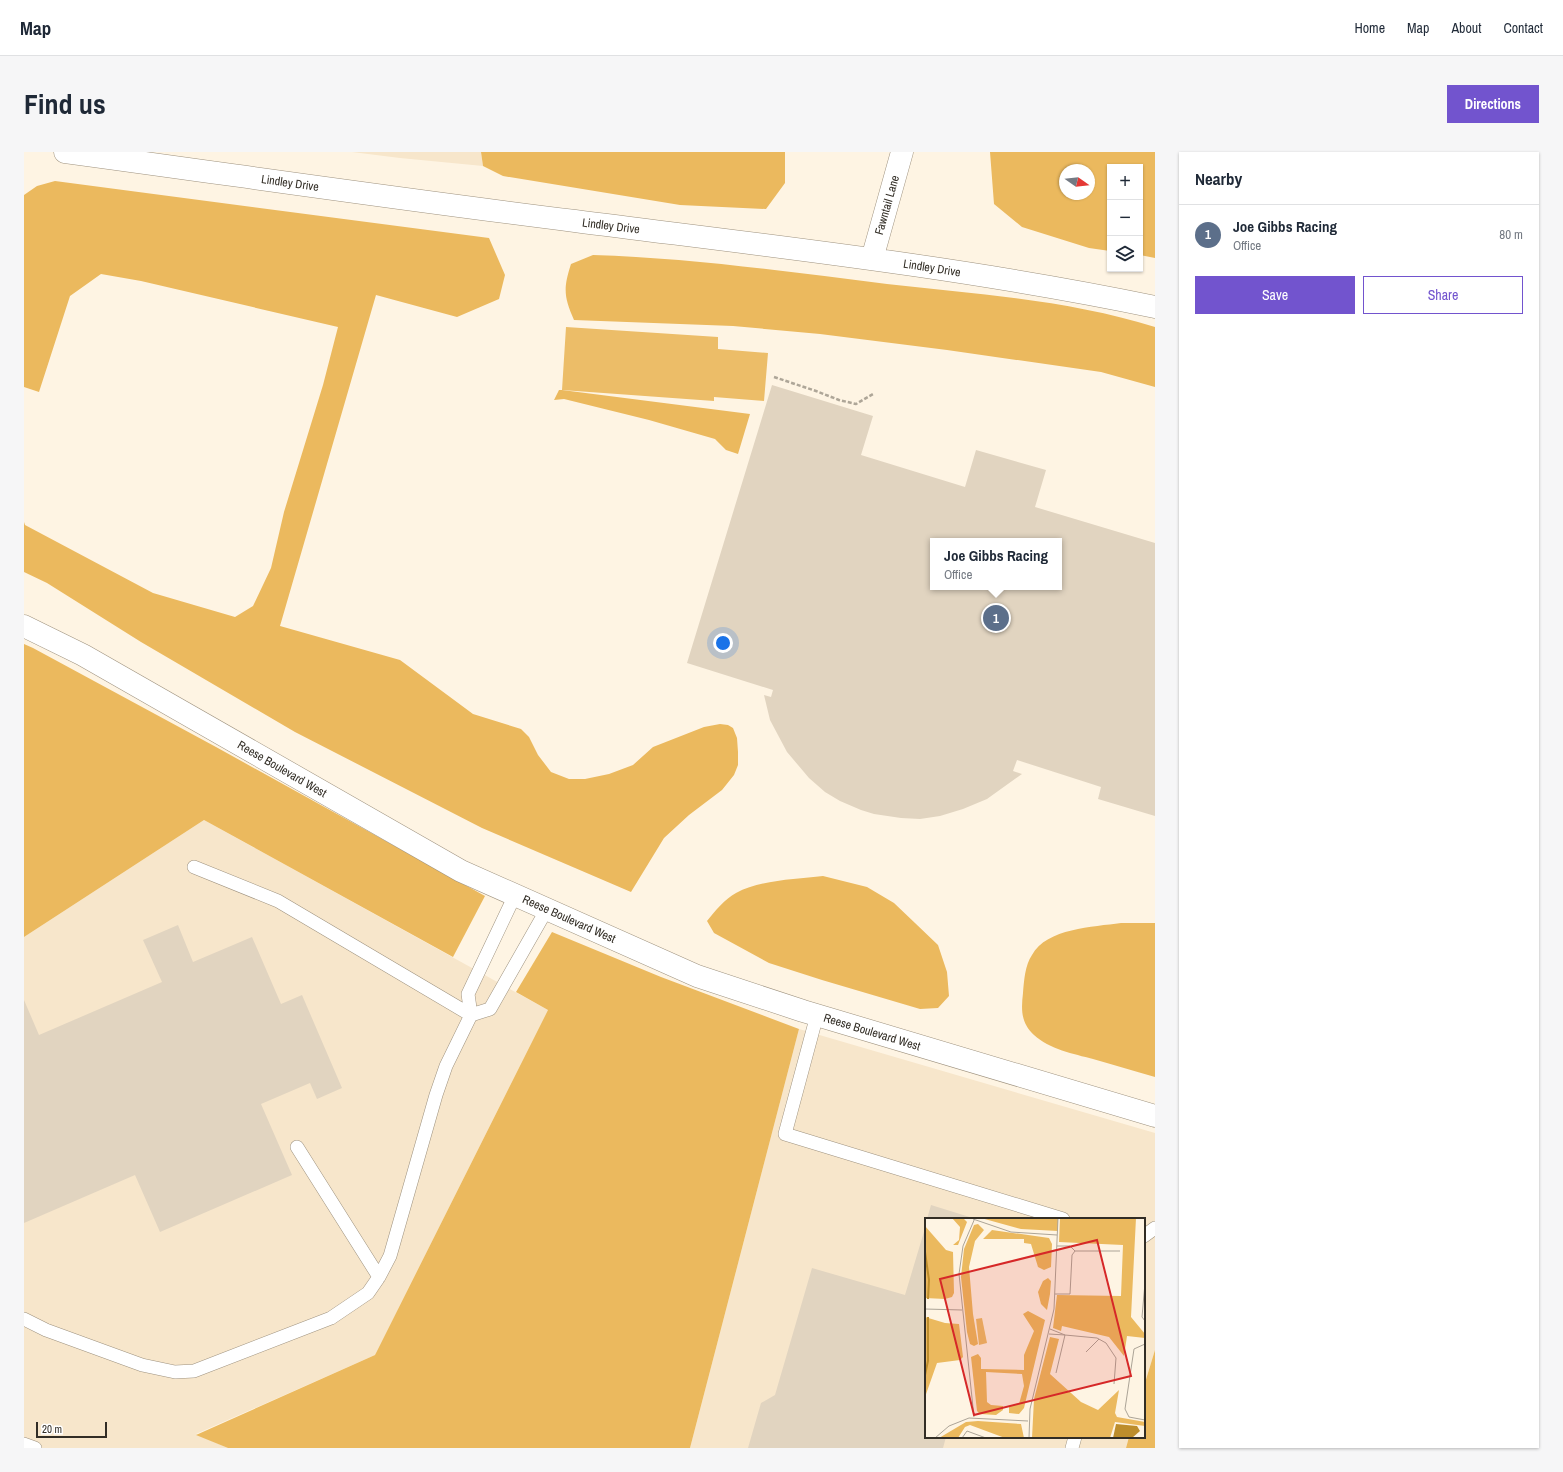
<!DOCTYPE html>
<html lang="en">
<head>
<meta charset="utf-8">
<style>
  :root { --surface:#fff; --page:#f6f6f7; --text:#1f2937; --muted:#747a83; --line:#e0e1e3; --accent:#7254ce }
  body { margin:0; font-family:"Archivo Narrow",sans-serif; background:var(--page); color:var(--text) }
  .controls { position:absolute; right:12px; top:12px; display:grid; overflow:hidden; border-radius:0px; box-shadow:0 1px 3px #0004 }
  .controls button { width:36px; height:36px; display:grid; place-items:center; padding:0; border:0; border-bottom:1px solid var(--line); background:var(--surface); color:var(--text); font:20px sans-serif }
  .compass { position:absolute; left:1035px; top:12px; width:36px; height:36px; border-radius:50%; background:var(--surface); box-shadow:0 1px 3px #0004; rotate:104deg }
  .scale { position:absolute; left:12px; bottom:10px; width:71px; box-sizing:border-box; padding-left:4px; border:2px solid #322d25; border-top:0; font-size:11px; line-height:14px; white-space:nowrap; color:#322d25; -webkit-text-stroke:3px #fff; paint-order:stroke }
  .you { position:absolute; left:699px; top:491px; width:14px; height:14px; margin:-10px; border:3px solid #fff; border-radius:50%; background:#1a73e8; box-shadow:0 0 0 6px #1a73e833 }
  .badge { display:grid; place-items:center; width:26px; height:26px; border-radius:50%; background:var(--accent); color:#fff; font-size:13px; font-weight:700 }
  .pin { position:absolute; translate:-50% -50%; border:2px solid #fff; box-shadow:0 1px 4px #0006 }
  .popup { position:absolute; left:906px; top:386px; width:132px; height:52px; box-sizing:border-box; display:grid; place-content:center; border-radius:0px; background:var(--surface); filter:drop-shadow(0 1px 3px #0005); font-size:13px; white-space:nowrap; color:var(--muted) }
  .popup b { font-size:15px; color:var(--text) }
  .popup::after { content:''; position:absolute; left:50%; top:100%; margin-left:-8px; border:8px solid transparent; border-top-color:var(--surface) }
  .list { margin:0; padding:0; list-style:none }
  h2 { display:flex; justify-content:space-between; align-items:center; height:52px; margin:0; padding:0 16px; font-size:17px }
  h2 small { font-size:13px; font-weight:400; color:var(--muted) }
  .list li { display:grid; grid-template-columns:26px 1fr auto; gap:12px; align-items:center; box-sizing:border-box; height:60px; padding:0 16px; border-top:1px solid var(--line) }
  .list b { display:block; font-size:15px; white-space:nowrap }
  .list p { margin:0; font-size:13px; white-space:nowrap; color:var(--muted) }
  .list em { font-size:13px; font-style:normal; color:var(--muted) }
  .actions { display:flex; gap:8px; padding:12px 16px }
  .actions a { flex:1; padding:9px 0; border:1px solid var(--accent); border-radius:0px; text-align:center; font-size:14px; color:var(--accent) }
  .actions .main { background:var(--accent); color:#fff }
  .icon { flex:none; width:22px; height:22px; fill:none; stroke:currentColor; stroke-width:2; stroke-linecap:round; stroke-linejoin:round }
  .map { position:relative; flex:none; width:1131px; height:1296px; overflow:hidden; border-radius:0px }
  header { display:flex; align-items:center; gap:24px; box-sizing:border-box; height:56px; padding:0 20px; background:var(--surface); border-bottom:1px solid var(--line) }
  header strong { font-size:19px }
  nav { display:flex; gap:22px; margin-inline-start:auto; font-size:14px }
  .intro { display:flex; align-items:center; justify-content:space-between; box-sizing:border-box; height:96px; padding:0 24px }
  h1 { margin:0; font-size:28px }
  .button { padding:10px 18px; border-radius:0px; background:var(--accent); color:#fff; font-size:14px; font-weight:700 }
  main { display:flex; gap:24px; padding:0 24px }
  aside { flex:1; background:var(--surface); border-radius:0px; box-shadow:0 1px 3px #0004 }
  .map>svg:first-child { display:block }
  .built { fill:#f7e6cb }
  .green { fill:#ecbd68 }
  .forest { fill:#ebb95e; fill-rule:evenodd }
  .building { fill:#e1d4c0; fill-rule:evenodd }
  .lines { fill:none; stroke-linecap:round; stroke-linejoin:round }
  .service-casing { stroke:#9e927f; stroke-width:14 }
  .minor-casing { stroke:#9e927f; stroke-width:23 }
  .tertiary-casing { stroke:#9e927f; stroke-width:23 }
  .path { stroke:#aea698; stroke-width:2.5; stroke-dasharray:4 2; stroke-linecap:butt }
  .service { stroke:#fff; stroke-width:13 }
  .minor { stroke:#fff; stroke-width:22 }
  .tertiary { stroke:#fff; stroke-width:22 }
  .labels { text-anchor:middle; stroke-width:3.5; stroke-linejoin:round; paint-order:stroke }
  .street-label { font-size:12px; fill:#322d25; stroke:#fff }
  .inset-river { fill:none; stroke:#bd8d2c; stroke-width:2 }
  .inset-road { fill:none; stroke:#aca497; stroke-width:1 }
  .view { fill:#d62828; fill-opacity:0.15; stroke:#d62828; stroke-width:2 }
  .inset-edge { fill:none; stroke:#322d25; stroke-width:2 }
</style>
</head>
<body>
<header>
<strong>Map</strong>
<nav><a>Home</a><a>Map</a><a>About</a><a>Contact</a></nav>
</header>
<div class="intro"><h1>Find us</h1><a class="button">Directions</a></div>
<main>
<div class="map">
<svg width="1131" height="1296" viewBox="0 0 1131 1296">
  <rect width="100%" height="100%" fill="#fef4e3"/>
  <path class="built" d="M328,0h129l2,14 -83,-8z
    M180,668l344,190 -173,345 -179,79 32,14h-204v-511z
    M775,877l356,104v217l-11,36v-167h-218v218h203l-3,11h-436z"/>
  <path class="green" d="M542,175l152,10v12l50,4 -4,48 -50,-4v4l-152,-11z"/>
  <path class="forest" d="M457,0h304v31l-19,26 -86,-4 -177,-29 -20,-10z
    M966,0h165v106l-15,-3v-88h-30v84l-21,-3 -67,-21 -28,-23zM1041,18h24v24h-24z
    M31,29l434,57 16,37 -6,24 -42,18 -81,-22 -96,331 120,34 73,54 48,15 8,8 9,18 13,17 18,7h16l24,-5 24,-9 20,-18 51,-20 16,-3 8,1 5,3 4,10 1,14v13l-4,10 -12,15 -33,25 -25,23 -33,54 -149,-64 -187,-96 -154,-90 -94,-59 -23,-11v-50l1,3 128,68 82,24 18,-11 18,-38 13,-56 39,-127 15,-58 -197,-46 -40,-7 -31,22 -31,96 -15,-5v-192l13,-9z
    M569,103c99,3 196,17 294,29 90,10 182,16 268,43v60l-54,-15 -154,-22 -127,-16 -87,-8 -159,-6c-10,-23 -11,-31 -3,-56z
    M535,238h3l188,24 -12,40 -12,-4 -11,-11 -66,-19 -85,-21 -10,1z
    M0,492l9,4 183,99 269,149 -32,61 -249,-137 -180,117z
    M799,724l44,11 27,16 21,20 23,22 9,27 2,24 -11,12 -18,1 -98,-29 -53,-17 -55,-30 -7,-12c8,-10 18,-22 29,-28 24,-13 60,-14 87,-17z
    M1097,771h34v154c-21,-6 -41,-12 -62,-18 -19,-5 -44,-10 -59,-24 -13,-12 -13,-25 -11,-42 1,-12 2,-28 9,-38 15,-27 61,-28 89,-32z
    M528,780l109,45 138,52 -109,419h-462l-32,-13 179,-80 173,-345 -32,-18z
    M1131,1198v98h-29l3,-11h15v-51z"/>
  <path class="building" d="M748,233l101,31 -12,39 104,32 11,-37 70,20 -11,37 120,36v273l-57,-17 3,-12 -84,-27 -4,11 9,3 -35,25 -24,10 -23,7 -20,3 -19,-1 -27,-4 -13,-4 -21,-9 -15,-9 -16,-14 -22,-26 -17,-32 -6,-25 7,2 2,-7 -86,-27zM909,389h126v46h-126z
    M154,773l15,37 59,-25 29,67 21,-9 40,93 -25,11 -7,-16 -49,21 31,71 -132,57 -25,-57 -111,48v-223l15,35 123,-53 -19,-42z
    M907,1053l45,14h-49z
    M902,1073v212h20l-3,11h-195l13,-45 14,-8 37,-127 93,27z"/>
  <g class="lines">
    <g class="service-casing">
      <path id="service" d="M491,743l-47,99 3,21 19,-6 57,-100
        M793,863l-32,119 278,85
        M273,995l82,130
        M1120,1084l11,-8
        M0,1167l22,11 96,35 33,7 19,-1 137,-53 37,-25 11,-16 11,-21 46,-161 10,-29 25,-51 -193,-114 -84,-34
        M0,1292l11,4
        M1048,1296l3,-11"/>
    </g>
    <g class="minor-casing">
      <path id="minor" d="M41,0c170,23 340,48 510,69 194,25 388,46 580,86
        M848,107l30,-107"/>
    </g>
    <g class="tertiary-casing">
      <path id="tertiary" d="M0,474l59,29 378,216 236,105 106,35 352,105"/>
    </g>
    <path class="path" d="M750,225l42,14 23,9 17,4 17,-10"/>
    <use href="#service" class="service"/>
    <use href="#minor" class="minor"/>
    <use href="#tertiary" class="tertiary"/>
  </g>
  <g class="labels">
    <g class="street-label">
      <text transform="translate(266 31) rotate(8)" y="4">Lindley Drive</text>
      <text transform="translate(863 53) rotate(-74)" y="4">Fawntail Lane</text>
      <text transform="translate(587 74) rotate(7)" y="4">Lindley Drive</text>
      <text transform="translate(908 116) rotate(9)" y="4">Lindley Drive</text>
      <text transform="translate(258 617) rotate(30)" y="4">Reese Boulevard West</text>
      <text transform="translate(545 767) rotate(24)" y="4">Reese Boulevard West</text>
      <text transform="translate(848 880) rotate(17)" y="4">Reese Boulevard West</text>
    </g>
  </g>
  <g transform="translate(901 1066)">
    <rect width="220" height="220" fill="#fef4e3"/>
    <path d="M57,100l5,25 -8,2 -3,-26z" fill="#ecbd68"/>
    <path d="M27,0h11l4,4 -9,23h-5l6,-5 1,-13zM56,0h77v13l-37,-2zM135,0h76l-5,99 14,17v4l-18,-2 -3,20 -15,-19 -47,-11 -1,5 -8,-3 4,-33 64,1 2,-51 -64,-3zM53,6l6,6 -9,11 -6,26 4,47 5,30 -4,2 -4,-2 -3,-12 -6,-55 3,-28 10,-24zM0,8l21,24 7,2 1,41 -2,4 -7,2 -20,-1zM67,12l57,8 3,6 -1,23 -7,3 -6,-3 -7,-23 -7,-1v-4h-41zM123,60l3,3 -1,13 -3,16 -6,-6 -3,-12 5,-11zM103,93l17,9 -21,88 -5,6 -10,-1v-7l10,-2 5,-18 -2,-12 -36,-2 1,30 4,3 12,1v4l-7,5 -16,-1 -3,-3 -6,-54 7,-3 3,4v11l43,1v-15l10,-24 -11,-17zM0,99l20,6 14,1 4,33 -3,3 -23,3 -12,34zM125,119l9,2 -9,35 31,28 17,8 21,-20 -4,23 2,4 28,5v4l-30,-4 -5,16h-78l2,-39zM53,203l43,3 3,14h-19l-35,-13 -5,2 -7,11h-19l27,-16z" fill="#ebb95e"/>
    <path d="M191,206l21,2 3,5 -8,7h-19z" fill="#bd8d2c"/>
    <path class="inset-river" d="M0,34l4,28 -1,19M0,157l3,-14v-44"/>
    <path class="inset-road" d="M48,1l38,13 46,3M132,28h13l5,5M220,65l-3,34 3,4M130,76h15l2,-39 3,-4h45M0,91l37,1M124,116l16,1 -15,-6M220,126l-11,5 -9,60 4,8 16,3M161,134l13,-13M131,155l9,-38 32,3 9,5 10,15 -2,26M49,199l-15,-143 4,-28 12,-28M10,220l14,-12 20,-8 59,3M37,220l5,-7 19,7M104,220l1,-29 24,-100 4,-91"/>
    <path class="view" d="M172,22l34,136 -157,39 -34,-136z"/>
    <rect width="220" height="220" class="inset-edge"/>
  </g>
</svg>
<div class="controls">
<button>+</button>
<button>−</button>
<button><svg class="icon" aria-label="layers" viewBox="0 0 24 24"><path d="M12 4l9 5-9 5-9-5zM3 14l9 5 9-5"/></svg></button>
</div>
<svg class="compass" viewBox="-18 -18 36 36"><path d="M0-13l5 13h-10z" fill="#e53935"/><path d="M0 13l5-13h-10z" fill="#747a83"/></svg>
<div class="scale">20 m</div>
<div class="you"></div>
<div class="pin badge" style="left:972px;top:466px;background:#5c6f8a">1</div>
<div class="popup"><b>Joe Gibbs Racing</b>Office</div>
</div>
<aside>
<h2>Nearby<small></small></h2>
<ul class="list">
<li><span class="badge" style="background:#5c6f8a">1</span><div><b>Joe Gibbs Racing</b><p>Office</p></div><em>80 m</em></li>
</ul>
<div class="actions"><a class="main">Save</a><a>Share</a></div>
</aside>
</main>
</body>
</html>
